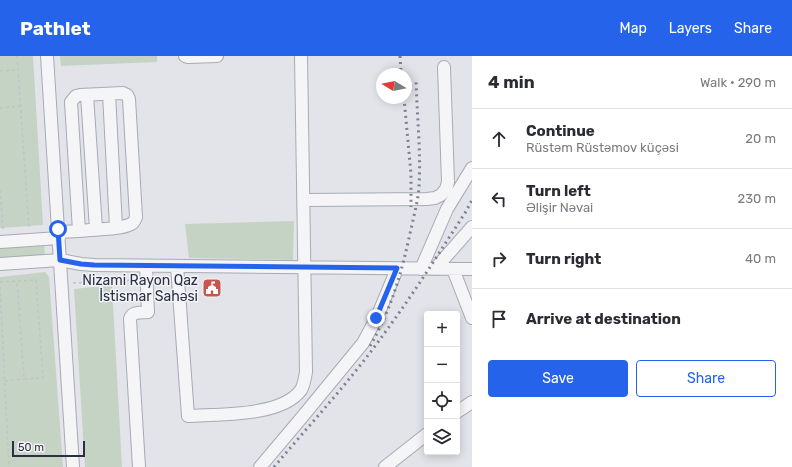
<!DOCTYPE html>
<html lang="en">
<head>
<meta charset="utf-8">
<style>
  :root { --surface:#fff; --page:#f2f2f3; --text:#2b2b33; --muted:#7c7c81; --line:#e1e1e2; --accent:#2563eb }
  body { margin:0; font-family:Rubik,sans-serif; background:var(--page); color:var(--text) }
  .controls { position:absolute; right:12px; bottom:12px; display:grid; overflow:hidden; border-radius:4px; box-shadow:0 2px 10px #0003 }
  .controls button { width:36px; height:36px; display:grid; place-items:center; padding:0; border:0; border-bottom:1px solid var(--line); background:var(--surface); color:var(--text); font:20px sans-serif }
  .compass { position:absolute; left:376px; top:12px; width:36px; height:36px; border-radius:50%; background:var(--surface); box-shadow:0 2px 10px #0003; rotate:280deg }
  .scale { position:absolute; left:12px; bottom:10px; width:73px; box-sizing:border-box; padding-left:4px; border:2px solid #2c2f41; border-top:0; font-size:11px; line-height:14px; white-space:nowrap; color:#2c2f41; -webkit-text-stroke:3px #f2f3f7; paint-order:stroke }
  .stop { position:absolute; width:12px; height:12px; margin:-9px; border:3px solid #2563eb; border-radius:50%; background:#fff }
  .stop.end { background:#2563eb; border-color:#fff; box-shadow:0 1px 4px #0008 }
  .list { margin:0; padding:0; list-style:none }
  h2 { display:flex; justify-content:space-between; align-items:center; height:52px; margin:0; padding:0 16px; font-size:17px }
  h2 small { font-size:13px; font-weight:400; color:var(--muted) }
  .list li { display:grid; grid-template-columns:26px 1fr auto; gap:12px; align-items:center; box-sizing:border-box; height:60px; padding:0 16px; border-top:1px solid var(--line) }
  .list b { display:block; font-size:15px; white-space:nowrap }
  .list p { margin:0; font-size:13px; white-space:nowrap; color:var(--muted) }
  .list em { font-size:13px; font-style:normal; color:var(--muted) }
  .actions { display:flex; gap:8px; padding:12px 16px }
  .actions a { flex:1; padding:9px 0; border:1px solid var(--accent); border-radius:4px; text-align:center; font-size:14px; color:var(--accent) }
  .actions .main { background:var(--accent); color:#fff }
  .icon { flex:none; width:22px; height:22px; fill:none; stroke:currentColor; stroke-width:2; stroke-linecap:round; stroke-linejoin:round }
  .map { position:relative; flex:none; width:472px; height:411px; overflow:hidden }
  header { display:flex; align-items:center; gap:24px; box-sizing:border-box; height:56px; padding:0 20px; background:var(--accent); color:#fff }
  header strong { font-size:19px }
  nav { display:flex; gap:22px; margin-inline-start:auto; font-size:14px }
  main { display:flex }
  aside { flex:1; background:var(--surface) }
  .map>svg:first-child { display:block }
  .green { fill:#c5d3c4 }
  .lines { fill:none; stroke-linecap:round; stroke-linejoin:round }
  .minor-casing { stroke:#a8aab4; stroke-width:14 }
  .path { stroke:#c1c2c8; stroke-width:1.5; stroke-dasharray:3 3; stroke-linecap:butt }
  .minor { stroke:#f5f5f8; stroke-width:12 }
  .rail { stroke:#7d8192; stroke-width:3; stroke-dasharray:2 4; stroke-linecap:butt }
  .route { stroke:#2563eb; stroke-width:5 }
  .labels { text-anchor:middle; stroke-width:3; stroke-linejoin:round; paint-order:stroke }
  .poi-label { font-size:14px; fill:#2c2f41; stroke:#f2f3f7; text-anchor:end }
</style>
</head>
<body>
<header>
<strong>Pathlet</strong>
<nav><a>Map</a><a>Layers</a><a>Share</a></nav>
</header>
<main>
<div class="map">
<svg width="472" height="411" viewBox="0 0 472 411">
  <rect width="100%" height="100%" fill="#e2e4ea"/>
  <path class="green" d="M0,0h33l10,169 -43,3z
    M60,0h97v6l-96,4z
    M294,165l-1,39 -104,-2 -4,-34z
    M44,187l1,13 -45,3v-13z
    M45,216l4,5 14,190h-63v-190z
    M112,229l10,182h-37l-11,-178z"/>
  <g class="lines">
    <g class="minor-casing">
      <path id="minor" d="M47,0l26,411
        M185,0l3,1 29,-1
        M109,38l7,133
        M87,39l9,134
        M304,144l123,-1 8,-1 6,-3 5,-6 2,-7 -4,-115
        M58,176l21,-1 -8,-129 5,-6 4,-1 43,-2 4,2 2,4 7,118c-1,3 -2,6 -5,7 -11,6 -38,5 -52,7
        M0,186l59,-4
        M0,208l60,-4 21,4 13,1 378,4
        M177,210l11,150c31,-2 93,1 113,-26 3,-5 4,-12 5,-18l-5,-316
        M421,213l26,-60 25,-41
        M435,213l37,-42
        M453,213l19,49
        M457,356l15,-10
        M139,411l-9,-148c2,-8 11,-6 18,-7l-2,-46
        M260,411l43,-51 60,-73 14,-26 20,-48
        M385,411l42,-33"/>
    </g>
    <path class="path" d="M17,0l12,172
      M0,15l18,-1
      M0,52l20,-2
      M0,134l3,40
      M0,226l36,-2 7,98 -19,1 -7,-98
      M73,227l62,-3
      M0,231l9,180
      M5,325l19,-2"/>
    <use href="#minor" class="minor"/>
    <path class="rail" d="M400,0l1,18
      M404,42l7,76v33
      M370,290c22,-38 32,-75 41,-117 3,-14 7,-28 8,-42 2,-35 -2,-71 -3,-107
      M274,411c38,-45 78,-88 112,-136 28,-38 53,-78 79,-118l7,-13"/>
  </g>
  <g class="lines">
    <path class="route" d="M58,173l2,31 21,4 13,1 303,3 -21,50"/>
  </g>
  <defs>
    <g id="civic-square" transform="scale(1)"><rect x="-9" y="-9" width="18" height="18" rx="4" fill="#c55651" stroke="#f2f3f7"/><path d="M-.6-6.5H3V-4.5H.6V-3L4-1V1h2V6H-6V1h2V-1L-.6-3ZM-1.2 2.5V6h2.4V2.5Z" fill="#fff"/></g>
  </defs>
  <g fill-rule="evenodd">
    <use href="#civic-square" x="212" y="232"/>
  </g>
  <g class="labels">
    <g class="poi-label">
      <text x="198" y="229">Nizami Rayon Qaz<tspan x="198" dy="16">İstismar Sahəsi</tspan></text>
    </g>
  </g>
</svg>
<div class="controls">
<button>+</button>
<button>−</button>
<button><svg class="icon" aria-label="locate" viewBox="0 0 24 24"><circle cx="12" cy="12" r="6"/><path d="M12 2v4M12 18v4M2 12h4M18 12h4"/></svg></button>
<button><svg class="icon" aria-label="layers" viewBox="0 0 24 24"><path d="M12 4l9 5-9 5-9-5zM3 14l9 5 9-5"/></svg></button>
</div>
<svg class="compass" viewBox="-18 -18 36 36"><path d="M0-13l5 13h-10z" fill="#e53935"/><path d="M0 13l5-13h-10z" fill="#7c7c81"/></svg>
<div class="scale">50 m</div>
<div class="stop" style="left:58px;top:173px"></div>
<div class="stop end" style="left:376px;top:262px"></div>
</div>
<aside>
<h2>4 min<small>Walk · 290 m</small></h2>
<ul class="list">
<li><svg class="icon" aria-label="ahead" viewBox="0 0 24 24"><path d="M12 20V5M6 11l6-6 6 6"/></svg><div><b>Continue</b><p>Rüstəm Rüstəmov küçəsi</p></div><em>20 m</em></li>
<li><svg class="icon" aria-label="left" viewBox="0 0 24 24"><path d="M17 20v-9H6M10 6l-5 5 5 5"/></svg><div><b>Turn left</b><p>Əlişir Nəvai</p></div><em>230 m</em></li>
<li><svg class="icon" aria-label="right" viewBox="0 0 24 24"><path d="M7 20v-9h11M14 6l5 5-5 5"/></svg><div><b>Turn right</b></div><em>40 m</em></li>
<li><svg class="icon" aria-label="arrive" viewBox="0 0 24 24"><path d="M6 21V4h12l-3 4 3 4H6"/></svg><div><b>Arrive at destination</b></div></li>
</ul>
<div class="actions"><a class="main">Save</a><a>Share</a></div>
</aside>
</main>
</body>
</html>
